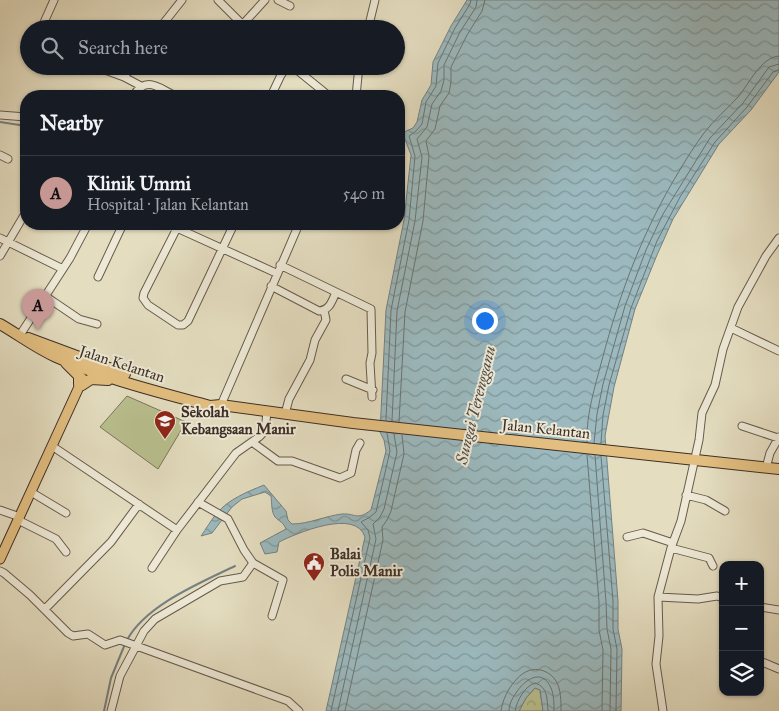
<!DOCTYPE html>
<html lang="en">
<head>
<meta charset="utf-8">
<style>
  :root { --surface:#171b24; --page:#20242c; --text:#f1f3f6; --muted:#9ea1a6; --line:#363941; --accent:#c59692 }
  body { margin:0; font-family:"IM FELL Great Primer",serif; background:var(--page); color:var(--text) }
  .controls { position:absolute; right:15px; bottom:15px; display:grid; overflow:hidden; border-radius:10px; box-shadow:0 1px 4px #0004 }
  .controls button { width:45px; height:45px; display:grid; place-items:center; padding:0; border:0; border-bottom:1px solid var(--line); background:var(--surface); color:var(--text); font:25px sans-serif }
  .you { position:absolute; left:484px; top:320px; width:18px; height:18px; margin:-12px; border:4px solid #fff; border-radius:50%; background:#1a73e8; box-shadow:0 0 0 8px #1a73e833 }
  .badge { display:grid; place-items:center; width:32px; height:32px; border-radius:50%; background:var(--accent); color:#111; font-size:16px; font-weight:700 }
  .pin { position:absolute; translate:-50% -41px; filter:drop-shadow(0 1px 2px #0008) }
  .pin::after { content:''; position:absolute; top:26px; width:18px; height:15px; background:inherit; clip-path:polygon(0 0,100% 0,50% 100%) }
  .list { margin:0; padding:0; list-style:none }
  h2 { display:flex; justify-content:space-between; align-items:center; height:65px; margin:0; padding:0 20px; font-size:21px }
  h2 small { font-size:16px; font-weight:400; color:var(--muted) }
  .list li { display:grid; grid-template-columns:32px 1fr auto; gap:15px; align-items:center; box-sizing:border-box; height:75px; padding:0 20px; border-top:1px solid var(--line) }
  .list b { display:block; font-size:19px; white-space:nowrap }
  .list p { margin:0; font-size:16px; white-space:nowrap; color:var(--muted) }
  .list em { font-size:16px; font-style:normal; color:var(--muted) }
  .icon { flex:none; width:28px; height:28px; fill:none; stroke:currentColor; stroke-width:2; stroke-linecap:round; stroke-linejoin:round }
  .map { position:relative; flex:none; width:779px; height:711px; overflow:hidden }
  .search { position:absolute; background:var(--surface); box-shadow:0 1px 4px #0004; left:20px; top:20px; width:385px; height:55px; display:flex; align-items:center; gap:12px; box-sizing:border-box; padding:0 18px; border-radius:28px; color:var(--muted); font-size:19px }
  .panel { position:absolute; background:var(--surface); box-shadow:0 1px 4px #0004; left:20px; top:90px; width:385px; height:140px; border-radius:20px }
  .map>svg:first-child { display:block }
  .forest { fill:url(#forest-crowns); stroke:#7c765a }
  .pitch { fill:#b9bf8e; stroke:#7c765a }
  .water { fill:url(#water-waves); stroke:#768181 }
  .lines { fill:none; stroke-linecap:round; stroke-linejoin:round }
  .shore { stroke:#6c7472; stroke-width:1 }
  .stream { stroke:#768181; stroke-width:2 }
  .minor-casing { stroke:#685a4c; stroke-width:9 }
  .major-casing { stroke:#3e2e26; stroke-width:11 }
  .highway-casing { stroke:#3e2e26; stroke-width:12 }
  .minor { stroke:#ede9d6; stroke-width:7 }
  .major { stroke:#e2be80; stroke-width:9 }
  .highway { stroke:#e2be80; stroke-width:10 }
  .labels { text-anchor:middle; stroke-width:4; stroke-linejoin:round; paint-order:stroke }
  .street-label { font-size:15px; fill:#3e2e26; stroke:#ede9d6 }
  .poi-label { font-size:15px; font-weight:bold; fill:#3e2e26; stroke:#ede9d6; text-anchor:start }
  .water-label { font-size:16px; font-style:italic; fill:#514a44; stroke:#ede9d6 }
</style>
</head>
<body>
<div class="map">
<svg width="779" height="711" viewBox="0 0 779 711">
  <defs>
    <pattern id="forest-crowns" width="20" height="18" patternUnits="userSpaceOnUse" patternTransform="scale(1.25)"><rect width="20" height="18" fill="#b9bf8e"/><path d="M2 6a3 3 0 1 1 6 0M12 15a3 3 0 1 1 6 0" fill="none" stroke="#989c74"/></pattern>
    <pattern id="water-waves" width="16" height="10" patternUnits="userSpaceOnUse" patternTransform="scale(1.25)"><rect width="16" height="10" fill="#9bb9be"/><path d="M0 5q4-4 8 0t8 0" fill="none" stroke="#80979a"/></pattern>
  </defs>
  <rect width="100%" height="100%" fill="#e4ddc0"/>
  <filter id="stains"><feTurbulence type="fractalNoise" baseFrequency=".004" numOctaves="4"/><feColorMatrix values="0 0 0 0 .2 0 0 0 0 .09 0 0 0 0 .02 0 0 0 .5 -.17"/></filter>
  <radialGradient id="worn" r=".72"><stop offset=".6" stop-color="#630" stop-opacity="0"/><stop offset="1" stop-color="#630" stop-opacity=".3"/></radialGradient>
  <path class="forest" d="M535,688l5,2 3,21h-24l7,-13z"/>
  <path class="pitch" d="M127,396l59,26 -28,47 -58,-42z"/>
  <path class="water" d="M467,0h312v72l-28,38 -32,34 -46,75 -16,36 -22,54 -21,78 -9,49 13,165v28l4,20 -1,62h-78l-3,-21 -5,-2 -9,10 -7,13h-193l39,-174c-9,-29 -68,-4 -86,5l-2,10 -12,2 -5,-11 26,-14c-2,-6 -7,-8 -11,-12 -4,-6 -3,-14 -4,-21l-6,-4 -23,7 -10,8 -20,26 -11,3c5,-7 10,-16 16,-23 12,-14 30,-21 47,-28l22,26 2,9 4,4c17,0 33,-8 50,-10 13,-1 15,7 29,-4l15,-59 -2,-11 -4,-8 6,-122 18,-90 7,-65 -8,-21 3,-3 7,-3 4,-6 5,-22 9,-15 2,-23 18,-36z"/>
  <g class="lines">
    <path class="shore" d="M386,420l5,-110 18,-90 6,-64 -6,-20 7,-5 6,-7 4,-22 10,-16 2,-23 17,-35 15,-24 1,-4
      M392,421l5,-110 18,-90 7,-64 -5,-18 10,-12 5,-23 9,-13 3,-11v-15l16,-33 16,-25 1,-7
      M399,422l6,-110 18,-91 6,-65 -3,-15 9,-12 5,-23 9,-13 2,-11v-15l16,-32 15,-24 3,-11
      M587,442c-1,-28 8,-55 15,-82 18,-68 42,-132 79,-192 7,-12 15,-24 23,-35 10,-13 23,-24 34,-36 11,-13 23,-40 41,-41
      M594,443l3,-29 6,-30 22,-78 21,-56 17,-36 47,-76 33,-35 26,-36 10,-3
      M601,443l2,-28 6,-30 22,-77 26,-67 23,-44 35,-55 32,-35 26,-35 6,-2
      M587,455l12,147v28l4,20 -1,61
      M595,455l11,147 1,27 4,20 -1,62
      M601,456l12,145v28l4,20 -1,62
      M331,711l39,-173 -2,-8 -7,-8 9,-5 6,-5 14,-61 -3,-18
      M338,711l38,-172 -3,-15 7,-7 4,-8 13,-57 -3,-18
      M345,711l38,-171 -1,-13 5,-7 4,-9 13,-57 -2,-19
      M501,711c1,-8 4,-15 8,-22 8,-12 19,-24 35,-18 5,2 9,5 12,10 5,8 5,20 5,30
      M509,711c0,-7 3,-12 7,-18 8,-13 26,-26 35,-5 3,7 3,16 3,23
      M515,711c2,-11 10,-25 20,-28 13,4 12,16 13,28"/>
    <path class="stream" d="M0,122l26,4
      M127,640c19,-35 73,-57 108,-74
      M104,711l7,-33 14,-34"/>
    <g class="minor-casing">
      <path id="minor" d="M218,0l29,29
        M278,0l12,6
        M243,24l22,-24
        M41,29l13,-29
        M159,29l23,-29
        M368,29l7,-29
        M94,66l30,11 17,9
        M292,66l37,30
        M124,77l8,-11
        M133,96c14,-21 25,-8 43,0
        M191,96l4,-1 5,1
        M271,96l10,-21 7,-9
        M356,96l3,-30
        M0,115l26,2
        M0,155l8,4
        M168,224l108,49
        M177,228l-33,65 -1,5 5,7 30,20h5l5,-4 46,-97
        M0,238l63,31
        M0,256l23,-39 3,-3
        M280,265l91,44 1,44 -2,10 2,34
        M98,277l25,-53
        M271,286l48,25c11,-1 13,-10 17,-19
        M45,296l34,23 18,5
        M731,328l48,23
        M20,335l50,-77 18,-34
        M346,379l27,11
        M221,405l78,-181
        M285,414l4,-15 21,-39 5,-20 11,-20 -2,-10
        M742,426l36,12
        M252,442l26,19h14l48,17 11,-5 5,-23 4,-7
        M52,446l125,84
        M766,468l4,-15 9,-16
        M31,492l35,21
        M686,495l20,5 19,11
        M198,502l30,17 16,31 9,13 30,17 -11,36
        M0,510l20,7
        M18,520l38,19 10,13
        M627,537l16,-4 30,10
        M671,548l38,10 4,8
        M152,568l25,-38 59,-77 23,-16 6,-6 2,-19
        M0,571l4,2 26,22 38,38 5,3 15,-2 17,11 15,-5 168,61 11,10
        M658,597l40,2 19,-3 6,2
        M760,607l19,3
        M45,609l66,-67 28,-38
        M760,661l19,8
        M111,711l9,-35 24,-45 11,-12 65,-38 23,-4 10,-14
        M663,711l-7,-47 3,-28 -1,-39 13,-49 10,-27 18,-81 3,-27 13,-28 8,-36 15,-42 28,-51 13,-18"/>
    </g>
    <g class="major-casing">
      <path id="major" d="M0,559l79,-172 3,-9"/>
    </g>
    <g class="highway-casing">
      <path id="highway" d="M0,324c19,11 36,24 56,33 49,22 103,35 154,49l11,-1 132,18 426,46
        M28,338l97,36
        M66,363l13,13v8
        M82,385l9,-6 17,1"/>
    </g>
    <use href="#minor" class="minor"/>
    <use href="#major" class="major"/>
    <use href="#highway" class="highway"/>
  </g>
  <defs>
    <g id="school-pin" transform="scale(1.125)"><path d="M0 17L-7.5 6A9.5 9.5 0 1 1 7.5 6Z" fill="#8f2418" stroke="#ede9d6"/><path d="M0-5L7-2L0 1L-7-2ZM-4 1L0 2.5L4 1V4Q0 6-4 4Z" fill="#fff"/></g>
    <g id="civic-pin" transform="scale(1.125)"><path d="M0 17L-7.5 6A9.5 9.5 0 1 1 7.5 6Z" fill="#8f2418" stroke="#ede9d6"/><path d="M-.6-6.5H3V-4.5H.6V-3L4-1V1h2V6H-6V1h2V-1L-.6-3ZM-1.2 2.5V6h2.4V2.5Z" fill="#fff"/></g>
  </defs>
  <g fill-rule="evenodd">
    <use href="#school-pin" x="165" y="421"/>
    <use href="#civic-pin" x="314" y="563"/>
  </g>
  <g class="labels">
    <g class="street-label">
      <text transform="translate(122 364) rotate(18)" y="5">Jalan Kelantan</text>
      <text transform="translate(546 429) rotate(6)" y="5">Jalan Kelantan</text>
    </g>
    <g class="poi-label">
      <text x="181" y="417">Sekolah<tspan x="181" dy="17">Kebangsaan Manir</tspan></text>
      <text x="330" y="559">Balai<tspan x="330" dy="17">Polis Manir</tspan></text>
    </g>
    <g class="water-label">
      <text transform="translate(475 405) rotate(-76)" y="6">Sungai Terengganu</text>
    </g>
  </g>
  <rect width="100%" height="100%" filter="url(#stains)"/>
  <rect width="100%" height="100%" fill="url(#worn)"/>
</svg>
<div class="controls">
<button>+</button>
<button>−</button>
<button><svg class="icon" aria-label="layers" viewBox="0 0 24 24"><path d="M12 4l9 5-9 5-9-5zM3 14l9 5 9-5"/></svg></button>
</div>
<div class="you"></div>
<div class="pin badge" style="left:38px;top:330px">A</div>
<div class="search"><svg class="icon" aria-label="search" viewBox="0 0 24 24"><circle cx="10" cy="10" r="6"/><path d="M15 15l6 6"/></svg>Search here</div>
<section class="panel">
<h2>Nearby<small></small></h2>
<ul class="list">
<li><span class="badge">A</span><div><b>Klinik Ummi</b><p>Hospital · Jalan Kelantan</p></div><em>540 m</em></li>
</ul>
</section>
</div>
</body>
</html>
